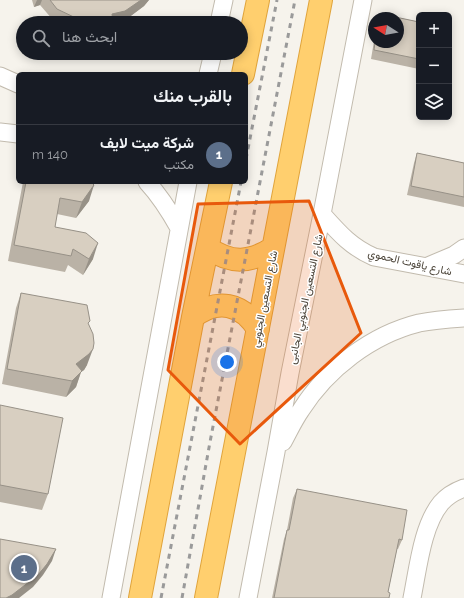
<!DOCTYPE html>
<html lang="ar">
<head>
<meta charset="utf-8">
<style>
  :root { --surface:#171b24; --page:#20242c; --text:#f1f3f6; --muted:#9ea1a6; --line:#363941; --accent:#fc3f1d }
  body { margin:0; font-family:Raleway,Vazirmatn,sans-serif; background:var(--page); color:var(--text); direction:rtl }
  .controls { position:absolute; right:12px; top:12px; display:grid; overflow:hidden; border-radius:6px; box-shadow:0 2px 10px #0003 }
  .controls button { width:36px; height:36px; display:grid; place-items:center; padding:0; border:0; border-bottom:1px solid var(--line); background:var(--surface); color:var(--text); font:20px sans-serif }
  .compass { position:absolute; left:368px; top:12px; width:36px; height:36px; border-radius:50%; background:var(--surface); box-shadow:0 2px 10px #0003; rotate:281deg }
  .you { position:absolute; left:227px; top:362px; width:14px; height:14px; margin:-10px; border:3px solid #fff; border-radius:50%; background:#1a73e8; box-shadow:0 0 0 6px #1a73e833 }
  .badge { display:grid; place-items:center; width:26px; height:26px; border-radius:50%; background:var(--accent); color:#fff; font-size:13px; font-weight:700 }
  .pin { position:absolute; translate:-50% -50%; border:2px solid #fff; box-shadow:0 1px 4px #0006 }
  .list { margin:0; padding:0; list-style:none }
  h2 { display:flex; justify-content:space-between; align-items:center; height:52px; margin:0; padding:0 16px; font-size:17px }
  h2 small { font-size:13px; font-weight:400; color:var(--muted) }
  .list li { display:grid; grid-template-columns:26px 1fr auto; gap:12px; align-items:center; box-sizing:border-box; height:60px; padding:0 16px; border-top:1px solid var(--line) }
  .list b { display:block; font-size:15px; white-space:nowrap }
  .list p { margin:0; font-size:13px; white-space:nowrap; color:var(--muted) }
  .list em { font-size:13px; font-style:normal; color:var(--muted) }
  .icon { flex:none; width:22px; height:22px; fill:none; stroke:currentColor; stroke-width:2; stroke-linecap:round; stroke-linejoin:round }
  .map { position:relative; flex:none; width:464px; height:598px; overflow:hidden; direction:ltr }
  .search { position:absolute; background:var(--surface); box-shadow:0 2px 10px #0003; left:16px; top:16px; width:232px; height:44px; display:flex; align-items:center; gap:10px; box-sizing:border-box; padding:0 14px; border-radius:22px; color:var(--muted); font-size:15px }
  .panel { position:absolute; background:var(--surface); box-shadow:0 2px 10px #0003; left:16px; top:72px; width:232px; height:112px; border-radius:6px; direction:rtl }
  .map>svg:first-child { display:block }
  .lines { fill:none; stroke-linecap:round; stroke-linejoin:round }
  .minor-casing { stroke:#c2bbae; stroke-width:19 }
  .highway-casing { stroke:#e0a43c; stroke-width:24 }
  .minor { stroke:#fff; stroke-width:17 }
  .highway { stroke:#ffcf6e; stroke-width:22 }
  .rail { stroke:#9a9a9a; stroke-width:3; stroke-dasharray:5 5; stroke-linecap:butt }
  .wall { fill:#bab2a6 }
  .shaded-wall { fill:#979187 }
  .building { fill:#d8cfc1; stroke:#979187 }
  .marked { fill:#e8590c; fill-opacity:0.2; stroke:#e8590c; stroke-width:3; stroke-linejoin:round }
  .labels { text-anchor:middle; stroke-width:3; stroke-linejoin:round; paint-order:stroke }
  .street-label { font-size:11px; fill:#4b4439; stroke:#fff }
</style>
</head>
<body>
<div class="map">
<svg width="464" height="598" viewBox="0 0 464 598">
  <rect width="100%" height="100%" fill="#f6f3ec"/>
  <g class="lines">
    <g class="minor-casing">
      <path id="minor" d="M219,23l5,-23
        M208,74l5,-21
        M0,76l18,8
        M0,132l18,2
        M147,182c13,14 23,30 32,46
        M322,214c17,19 29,33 52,43l90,17
        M428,266l26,-11 10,-7
        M283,442c6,-11 11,-22 18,-32 26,-41 70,-75 118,-87 15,-3 30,-4 45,-5
        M111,598l77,-416
        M248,598l28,-146 14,-79 32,-159 41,-214
        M412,598c6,-29 10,-72 29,-95 6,-7 15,-12 23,-15"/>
    </g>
    <g class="highway-casing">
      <path id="highway" d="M243,74l15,-74
        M208,248c23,16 42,15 65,0
        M193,317c24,-19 49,-14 65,12
        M140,598l53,-281 28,-135
        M206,598l115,-598"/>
    </g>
    <use href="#minor" class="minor"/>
    <use href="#highway" class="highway"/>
    <path class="rail" d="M246,159l31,-159
      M161,598l80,-416
      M182,598l28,-156 85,-442"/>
  </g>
  <path class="wall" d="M32,0h117l-5,6 -16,12 -10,5h-60l-5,-3 -13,-15 -6,2z
    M381,14l38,8v47l-48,-10 3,-18v1h24v-24h-19z
    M417,153l47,10v44l-57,-12 7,-32z
    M23,182h68l-2,19 -13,17 -19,-4 -2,13 38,32 -10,16 -15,-10 -3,7 -57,-11z
    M21,293l68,32 -2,40 -3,5 -3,2 -5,15 -10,10 -64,-13 14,-76z
    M0,405l48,89 -6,16 -42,-8z
    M297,489l105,51 -4,9h-1l-9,43 1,6h-117l12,-59 3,-9 6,-32z"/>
  <path class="shaded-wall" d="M37,0h5l-2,5 -6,2z
    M141,0h8l-5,6 -16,12 -8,4 -11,1 3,-9z
    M94,185l-5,16 -13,17 6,-16z
    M98,243l-5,16 -10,16 6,-16z
    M93,349l-6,16 -3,5 -3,2 -5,15 -10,10 6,-16 4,-17z
    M56,549l-4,12 -9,14 -10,12 -14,11h-13z"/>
  <path class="building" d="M50,0h91l-16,11 -13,3 1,9h-23l-10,-3 -23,-11z
    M381,14l38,8v37l-45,-9 1,-8h23v-24h-18z
    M417,153l47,10v34l-53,-11z
    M26,182h65l3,3 -12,17 -22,-4 -5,29 31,6 12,10 -9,16 -16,-10 -2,7 -57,-11z
    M21,293l66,12 3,16 -2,2 5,11 1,9 -1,6 -4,5 -13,10 6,7 -10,10 -65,-12z
    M0,405l63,13 -15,76 -48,-9z
    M297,489l110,21 -5,30 -3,-1 -11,53 2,1 -1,5h-115l13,-68h2z
    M0,539l56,10 -9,15 -9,11 -26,20 -6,3h-6z"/>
  <path class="marked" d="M309,201l52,132 -121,111 -72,-74 30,-166z"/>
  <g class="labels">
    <g class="street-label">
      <text transform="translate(410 262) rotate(13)" y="4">شارع ياقوت الحموي</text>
      <text transform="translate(264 299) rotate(-79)" y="4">شارع التسعين الجنوبي</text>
      <text transform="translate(305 299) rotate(-78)" y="4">شارع التسعين الجنوبي الجانبى</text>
    </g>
  </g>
</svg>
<div class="controls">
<button>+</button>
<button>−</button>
<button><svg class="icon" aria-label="layers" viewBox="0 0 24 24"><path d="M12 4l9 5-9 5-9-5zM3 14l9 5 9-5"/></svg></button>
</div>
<svg class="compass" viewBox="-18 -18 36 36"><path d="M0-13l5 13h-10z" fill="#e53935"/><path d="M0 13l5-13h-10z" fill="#9ea1a6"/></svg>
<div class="you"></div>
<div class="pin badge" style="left:24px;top:568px;background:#5c6f8a">1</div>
<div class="search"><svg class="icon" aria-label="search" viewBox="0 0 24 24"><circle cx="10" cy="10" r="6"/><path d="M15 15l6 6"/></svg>ابحث هنا</div>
<section class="panel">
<h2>بالقرب منك<small></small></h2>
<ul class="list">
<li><span class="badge" style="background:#5c6f8a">1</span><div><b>شركة ميت لايف</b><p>مكتب</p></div><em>140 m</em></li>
</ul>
</section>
</div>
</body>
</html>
